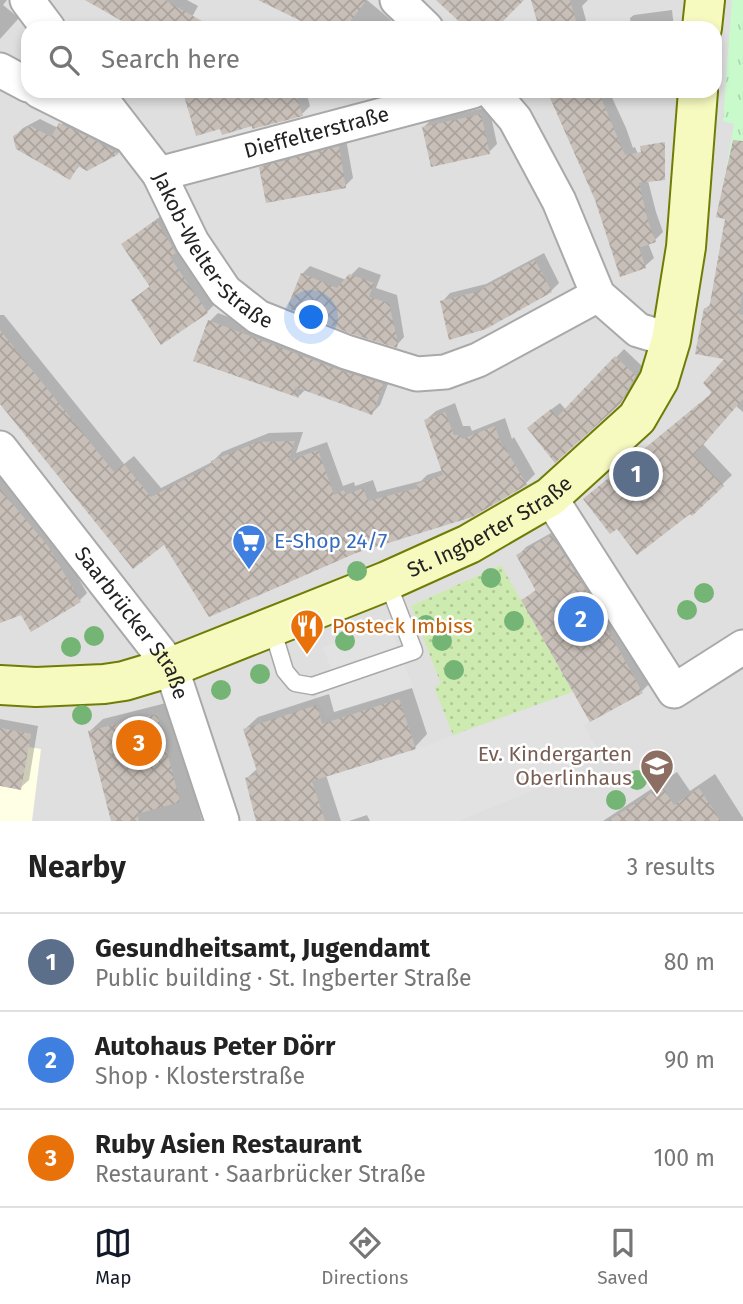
<!DOCTYPE html>
<html lang="en">
<head>
<meta charset="utf-8">
<style>
  :root { --surface:#fff; --page:#f6f6f6; --text:#222; --muted:#767676; --line:#e0e0e0; --accent:#111827 }
  body { margin:0; font-family:"Fira Sans",sans-serif; background:var(--page); color:var(--text) }
  .you { position:absolute; left:312px; top:318px; width:24px; height:24px; margin:-18px; border:5px solid #fff; border-radius:50%; background:#1a73e8; box-shadow:0 0 0 10px #1a73e833 }
  .badge { display:grid; place-items:center; width:46px; height:46px; border-radius:50%; background:var(--accent); color:#fff; font-size:23px; font-weight:700 }
  .pin { position:absolute; translate:-50% -50%; border:4px solid #fff; box-shadow:0 2px 7px #0006 }
  .list { margin:0; padding:0; list-style:none }
  h2 { display:flex; justify-content:space-between; align-items:center; height:91px; margin:0; padding:0 28px; font-size:30px }
  h2 small { font-size:23px; font-weight:400; color:var(--muted) }
  .list li { display:grid; grid-template-columns:46px 1fr auto; gap:21px; align-items:center; box-sizing:border-box; height:98px; padding:0 28px; border-top:2px solid var(--line) }
  .list b { display:block; font-size:26px; white-space:nowrap }
  .list p { margin:0; font-size:23px; white-space:nowrap; color:var(--muted) }
  .list em { font-size:23px; font-style:normal; color:var(--muted) }
  .icon { flex:none; width:38px; height:38px; fill:none; stroke:currentColor; stroke-width:2; stroke-linecap:round; stroke-linejoin:round }
  .map { position:relative; flex:none; width:743px; height:821px; overflow:hidden }
  .search { position:absolute; background:var(--surface); box-shadow:0 4px 10px #0003; left:21px; right:21px; top:21px; height:77px; display:flex; align-items:center; gap:18px; box-sizing:border-box; padding:0 24px; border-radius:21px; color:var(--muted); font-size:26px }
  .sheet { height:385px; background:var(--surface) }
  nav { display:flex; justify-content:space-around; align-items:center; box-sizing:border-box; height:98px; border-top:2px solid var(--line); background:var(--surface); font-size:19px; color:var(--muted) }
  nav a { display:grid; justify-items:center; gap:4px }
  nav .on { color:var(--accent) }
  .map>svg:first-child { display:block }
  .residential { fill:#e0dfdf; fill-rule:evenodd }
  .education { fill:#ffffe5 }
  .grass { fill:url(#grass-dots) }
  .park { fill:url(#park-tufts) }
  .parking { fill:#e2e2e2 }
  .shadow { fill:#0003 }
  .building { fill:url(#building-cross-hatch) }
  .lines { fill:none; stroke-linecap:round; stroke-linejoin:round }
  .lane-casing { stroke:#a9a9a9; stroke-width:19 }
  .street-casing { stroke:#a9a9a9; stroke-width:37 }
  .secondary-casing { stroke:#707d05; stroke-width:42 }
  .lane { stroke:#fff; stroke-width:16 }
  .street { stroke:#fff; stroke-width:33 }
  .secondary { stroke:#f7fabf; stroke-width:38 }
  .tree { fill:#74b475 }
  .labels { text-anchor:middle; stroke-width:5; stroke-linejoin:round; paint-order:stroke }
  .street-label { font-size:21px; fill:#222; stroke:#fff }
  .shop-label { font-size:21px; fill:#366cbe; stroke:#fff; text-anchor:start }
  .food-label { font-size:21px; fill:#c56008; stroke:#fff; text-anchor:start }
  .education-label { font-size:21px; fill:#785e54; stroke:#fff; text-anchor:end }
</style>
</head>
<body>
<div class="map">
<svg width="743" height="821" viewBox="0 0 743 821">
  <defs>
    <pattern id="grass-dots" width="8" height="8" patternUnits="userSpaceOnUse" patternTransform="scale(1.75)"><rect width="8" height="8" fill="#cdebb0"/><path d="M2 2h.1M6 6h.1" fill="none" stroke="#b0c997" stroke-width="1.8" stroke-linecap="round"/></pattern>
    <pattern id="park-tufts" width="24" height="20" patternUnits="userSpaceOnUse" patternTransform="scale(1.75)"><rect width="24" height="20" fill="#c8facc"/><path d="M3 7l-1-3M5 7V3M7 7l1-3M15 17l-1-3M17 17v-4M19 17l1-3" fill="none" stroke="#acd6af"/></pattern>
    <pattern id="building-cross-hatch" width="8" height="8" patternUnits="userSpaceOnUse" patternTransform="scale(1.75)"><rect width="8" height="8" fill="#c7bfb8"/><path d="M0 0l8 8M0 8l8-8" fill="none" stroke="#aba49e"/></pattern>
  </defs>
  <rect width="100%" height="100%" fill="#f2efe9"/>
  <path class="residential" d="M0,0h743v821h-743zM28,28h687v63h-687z"/>
  <path class="education" d="M0,728l31,6 -2,13 12,2 -9,72h-32z"/>
  <path class="grass" d="M501,565l72,127 -120,43 -19,-48 7,-3 -30,-78z"/>
  <path class="park" d="M732,0h11v166l-16,-2 7,-40 -11,-3z"/>
  <path class="parking" d="M387,619l26,68 -87,30 -14,-31 23,-9 -12,-29 14,-7 5,12 12,-5 -5,-14z
    M573,692l16,30 -5,4 12,21 -28,13 5,14 -115,47h-133l-13,-40 104,-32z"/>
  <path class="shadow" d="M0,0h7l-4,5 16,13 -19,21z
    M89,0h98l11,6 -12,22h-48z
    M311,0h56l24,20 -6,8h-40z
    M533,0h55l-6,6 4,14 -7,8h-38z
    M672,10l2,18h-43l-1,-10 4,-3z
    M192,91h114l4,15 -8,8 -49,10 -32,3 -35,-30z
    M547,91h62l17,37 7,20 2,-1 11,26 10,39 7,20 -8,8 -7,3 6,15 -9,8 -49,-67z
    M489,107l8,37 -8,8 -65,-25 8,-8z
    M69,116l56,30 -7,7 -31,16 -7,-4 -10,13 -55,-42 8,-8 17,-9 18,9z
    M346,139l7,39 -8,8 -84,-18 9,-8z
    M743,155v257l-7,-6 -33,38 29,31 -40,39 -2,-3 -53,42 90,-195 -22,-49 7,-6z
    M165,213l50,91 -8,8 -74,-12 18,-15 -28,-41z
    M544,253l15,30 -8,8 -109,11 8,-9 36,-9z
    M310,266l36,14 13,-13 22,8 -5,13 21,7 7,42 -8,9 -94,-72z
    M218,313l130,49 43,14 -11,29 -8,8 -66,-24 -7,7 -103,-36 14,-39z
    M0,315h4l120,149 10,-8 27,32 51,-26 10,-10 47,-19 34,-1 -7,21 31,-11 16,44 11,-4 1,4 18,-6 4,12 44,-11 6,-6 16,-5 -17,-50 10,-9 19,-8 8,23h7l2,5 33,-13 7,21 2,-2 21,37 -10,10 -361,59 -164,-142z
    M624,349l19,18 -15,27 -73,67 -18,-41 23,-17 6,7z
    M0,471l56,68 31,54 -7,7 -58,13 -22,8z
    M560,528l90,155 -8,8 -119,-91 14,-11 -19,-33 8,-9z
    M412,688l15,46 -12,13 -89,28 15,46h-82l-12,-43 11,-10 -13,-39 13,-12 71,-23 5,18z
    M170,702l32,119h-89l-23,-90 13,-12z
    M0,719l38,7 -9,54 -9,8 -20,-4z
    M677,772l13,19 25,-17 28,44v3h-140z
    M367,815l3,6h-21z"/>
  <path class="building" d="M85,0h80l49,28h-80z
    M258,0h109l-22,28h-30z
    M436,0h88l-28,28h-30z
    M531,0h39l8,28h-39z
    M201,91h94l8,25 -51,13v-3l-30,9 -2,-6 -24,7 -12,-40z
    M547,91h51l27,64 16,-3 -1,-6 25,-4v38l-26,3 9,38 8,21 -17,6 7,20 -26,9 -25,-77z
    M481,114l9,40 -59,13 -9,-40z
    M59,123l30,14 30,17 -32,17 -9,-5 -8,14 -54,-31 -3,-13 18,-10 20,11z
    M733,140l10,1v149l-4,24 4,1v84l-49,56 30,31 -32,30 -2,-2 -53,41 -20,-26 -7,5 -27,-35 129,-106 -9,-10 21,-24 -29,-5 9,-46 5,1 16,-90 -9,-2z
    M339,146l7,42 -80,15 -7,-36z
    M156,220l20,33 -6,4 38,56 -47,32 -30,-45 19,-13 -29,-43z
    M535,260l17,32 -66,37 -37,11 -9,-39 36,-9z
    M301,273l36,15 12,-14 25,9 -5,14 20,6 9,40 -1,5 -45,-14 -65,-26z
    M208,320l131,50 45,14 -12,31 -77,-28 4,11 -106,-37z
    M0,330l114,142 10,-8 27,33 61,-32 -1,-4 47,-19 37,-1 -7,20 30,-11 16,45 10,-5 2,5 17,-7 5,13 50,-13 -2,-4 27,-9 -19,-55 21,-8 9,23h6l2,4 33,-13 7,21 2,-1 23,39 -55,32 -116,36 -147,64 -45,-72 -31,24 -133,-165z
    M615,356l21,20 -16,28 -65,59 -28,-35 24,-19 6,8z
    M0,489l48,57 33,56 -50,30 -10,-17 -21,8z
    M551,535l25,38 67,120 -53,29 -69,-122 15,-9 -20,-36z
    M399,699l17,50 -104,32 13,40h-69l-11,-43 13,-4 -15,-45 74,-24 5,19z
    M157,714l23,88 -43,12 2,7h-28l-23,-90z
    M0,728l31,6 -10,56 -21,-4z
    M662,786l12,19 25,-17 22,33h-113z"/>
  <g class="lines">
    <g class="lane-casing">
      <path id="lane" d="M272,628l13,43 10,12 17,3 102,-35 -27,-70"/>
    </g>
    <g class="street-casing">
      <g id="street">
        <path d="M27,0l21,28"/>
        <path d="M397,0l29,28"/>
        <path d="M0,70l28,15"/>
        <path d="M39,91l84,42"/>
        <path id="s1" d="M95,91l64,83 33,68 33,49 33,26 88,35 71,22 28,-2 33,-12 120,-65"/>
        <path d="M491,91l24,28 44,82 39,94 40,35 33,10"/>
        <path id="s2" d="M159,174l314,-83"/>
        <path id="s3" d="M0,448l171,219 51,154"/>
        <path d="M550,497l124,194 69,-44"/>
      </g>
    </g>
    <g class="secondary-casing">
      <g id="secondary">
        <path d="M702,28l3,-28"/>
        <path id="s4" d="M0,685l36,2 68,-3 20,-3 47,-14 216,-86 82,-37 81,-47 87,-79 22,-38 12,-40 15,-93 12,-156"/>
      </g>
    </g>
    <use href="#lane" class="lane"/>
    <use href="#street" class="street"/>
    <use href="#secondary" class="secondary"/>
  </g>
  <g class="tree">
    <circle cx="357" cy="571" r="10"/>
    <circle cx="491" cy="578" r="10"/>
    <circle cx="704" cy="593" r="10"/>
    <circle cx="687" cy="610" r="10"/>
    <circle cx="514" cy="621" r="10"/>
    <circle cx="426" cy="625" r="10"/>
    <circle cx="94" cy="636" r="10"/>
    <circle cx="345" cy="641" r="10"/>
    <circle cx="442" cy="641" r="10"/>
    <circle cx="71" cy="647" r="10"/>
    <circle cx="454" cy="670" r="10"/>
    <circle cx="260" cy="674" r="10"/>
    <circle cx="221" cy="690" r="10"/>
    <circle cx="82" cy="715" r="10"/>
    <circle cx="637" cy="780" r="10"/>
    <circle cx="616" cy="800" r="10"/>
  </g>
  <defs>
    <g id="supermarket-pin" transform="scale(1.75)"><path d="M0 17L-7.5 6A9.5 9.5 0 1 1 7.5 6Z" fill="#3f7fe0" stroke="#fff"/><path d="M-6-5.5h2.5l.6 2H6L4.5 2H-2.5L-4.4-4H-6ZM-1.5 3.2a1.3 1.3 0 1 0 .1 0ZM3 3.2a1.3 1.3 0 1 0 .1 0Z" fill="#fff"/></g>
    <g id="restaurant-pin" transform="scale(1.75)"><path d="M0 17L-7.5 6A9.5 9.5 0 1 1 7.5 6Z" fill="#e8710a" stroke="#fff"/><path d="M-5-6h1v4h1v-4h1v4h1v-4h1v5L-1.5 .5V6h-2V.5L-5-1ZM5-6V6H3V1.5H1.5Q1.5-4 5-6Z" fill="#fff"/></g>
    <g id="school-pin" transform="scale(1.75)"><path d="M0 17L-7.5 6A9.5 9.5 0 1 1 7.5 6Z" fill="#8d6e63" stroke="#fff"/><path d="M0-5L7-2L0 1L-7-2ZM-4 1L0 2.5L4 1V4Q0 6-4 4Z" fill="#fff"/></g>
  </defs>
  <g fill-rule="evenodd">
    <use href="#supermarket-pin" x="249" y="541"/>
    <use href="#restaurant-pin" x="307" y="626"/>
    <use href="#school-pin" x="657" y="766"/>
  </g>
  <g class="labels">
    <g class="street-label">
      <text dy="7" stroke="none"><textPath href="#s2" startOffset="163">Dieffelterstraße</textPath></text>
      <text dy="7" stroke="none"><textPath href="#s1" startOffset="200">Jakob-Welter-Straße</textPath></text>
      <text dy="7" stroke="none"><textPath href="#s4" startOffset="522">St. Ingberter Straße</textPath></text>
      <text dy="7" stroke="none"><textPath href="#s3" startOffset="220">Saarbrücker Straße</textPath></text>
    </g>
    <g class="shop-label">
      <text x="274" y="548">E-Shop 24/7</text>
    </g>
    <g class="food-label">
      <text x="332" y="633">Posteck Imbiss</text>
    </g>
    <g class="education-label">
      <text x="632" y="761">Ev. Kindergarten<tspan x="632" dy="24">Oberlinhaus</tspan></text>
    </g>
  </g>
</svg>
<div class="you"></div>
<div class="pin badge" style="left:636px;top:474px;background:#5c6f8a">1</div>
<div class="pin badge" style="left:581px;top:619px;background:#3f7fe0">2</div>
<div class="pin badge" style="left:139px;top:743px;background:#e8710a">3</div>
<div class="search"><svg class="icon" aria-label="search" viewBox="0 0 24 24"><circle cx="10" cy="10" r="6"/><path d="M15 15l6 6"/></svg>Search here</div>
</div>
<section class="sheet">
<h2>Nearby<small>3 results</small></h2>
<ul class="list">
<li><span class="badge" style="background:#5c6f8a">1</span><div><b>Gesundheitsamt, Jugendamt</b><p>Public building · St. Ingberter Straße</p></div><em>80 m</em></li>
<li><span class="badge" style="background:#3f7fe0">2</span><div><b>Autohaus Peter Dörr</b><p>Shop · Klosterstraße</p></div><em>90 m</em></li>
<li><span class="badge" style="background:#e8710a">3</span><div><b>Ruby Asien Restaurant</b><p>Restaurant · Saarbrücker Straße</p></div><em>100 m</em></li>
</ul>
</section>
<nav>
<a class="on"><svg class="icon" aria-label="map" viewBox="0 0 24 24"><path d="M3 6l6-2 6 2 6-2v14l-6 2-6-2-6 2zM9 4v14M15 6v14"/></svg>Map</a>
<a><svg class="icon" aria-label="directions" viewBox="0 0 24 24"><path d="M12 3l9 9-9 9-9-9zM9 14v-3h6M13 9l2 2-2 2"/></svg>Directions</a>
<a><svg class="icon" aria-label="saved" viewBox="0 0 24 24"><path d="M7 4h10v16l-5-4-5 4z"/></svg>Saved</a>
</nav>
</body>
</html>
